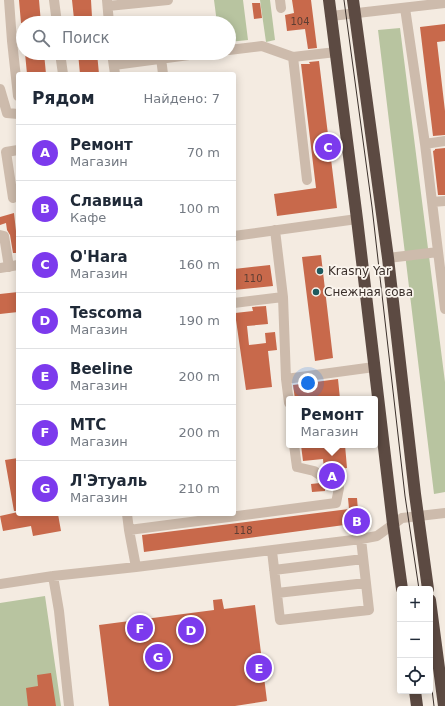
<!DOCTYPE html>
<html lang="ru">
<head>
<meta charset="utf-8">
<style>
  :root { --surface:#fff; --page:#f6f6f7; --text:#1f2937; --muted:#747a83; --line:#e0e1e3; --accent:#7c3aed }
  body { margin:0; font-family:"DejaVu Sans",sans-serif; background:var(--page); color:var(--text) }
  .controls { position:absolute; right:12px; bottom:12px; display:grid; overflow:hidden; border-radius:4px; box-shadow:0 2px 10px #0003 }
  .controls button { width:36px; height:36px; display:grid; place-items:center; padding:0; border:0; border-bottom:1px solid var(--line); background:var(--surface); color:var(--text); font:20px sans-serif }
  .you { position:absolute; left:308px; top:383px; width:14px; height:14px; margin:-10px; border:3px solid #fff; border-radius:50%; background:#1a73e8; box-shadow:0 0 0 6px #1a73e833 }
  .badge { display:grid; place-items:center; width:26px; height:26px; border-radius:50%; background:var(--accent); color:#fff; font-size:13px; font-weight:700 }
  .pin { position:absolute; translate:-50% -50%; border:2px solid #fff; box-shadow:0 1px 4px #0006 }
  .popup { position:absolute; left:286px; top:396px; width:92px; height:52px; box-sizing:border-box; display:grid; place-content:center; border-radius:4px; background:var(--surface); filter:drop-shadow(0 1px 3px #0005); font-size:13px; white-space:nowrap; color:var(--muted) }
  .popup b { font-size:15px; color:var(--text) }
  .popup::after { content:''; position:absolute; left:50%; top:100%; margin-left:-8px; border:8px solid transparent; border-top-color:var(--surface) }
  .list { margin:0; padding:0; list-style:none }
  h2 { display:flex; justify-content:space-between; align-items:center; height:52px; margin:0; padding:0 16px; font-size:17px }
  h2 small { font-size:13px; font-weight:400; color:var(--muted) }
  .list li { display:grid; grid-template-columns:26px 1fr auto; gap:12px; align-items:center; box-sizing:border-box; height:56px; padding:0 16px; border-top:1px solid var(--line) }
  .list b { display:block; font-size:15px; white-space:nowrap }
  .list p { margin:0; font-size:13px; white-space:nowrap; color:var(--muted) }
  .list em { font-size:13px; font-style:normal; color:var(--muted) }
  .icon { flex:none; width:22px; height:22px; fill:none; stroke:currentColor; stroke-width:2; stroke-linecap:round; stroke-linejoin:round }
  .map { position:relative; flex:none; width:445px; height:706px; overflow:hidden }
  .search { position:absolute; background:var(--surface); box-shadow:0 2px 10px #0003; left:16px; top:16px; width:220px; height:44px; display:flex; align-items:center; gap:10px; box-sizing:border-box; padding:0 14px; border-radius:22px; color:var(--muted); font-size:15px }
  .panel { position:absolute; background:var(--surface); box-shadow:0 2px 10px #0003; left:16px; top:72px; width:220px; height:444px; border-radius:4px }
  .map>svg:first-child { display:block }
  .green { fill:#b8c4a0 }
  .building { fill:#c8694b }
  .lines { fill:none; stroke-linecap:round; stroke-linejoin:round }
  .minor { stroke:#cdbbac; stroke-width:10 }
  .highway { stroke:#5c4a42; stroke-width:12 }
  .tram { stroke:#3b302b; stroke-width:1 }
  .poi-dot { fill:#1f5a5e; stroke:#fbf5ee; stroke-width:1.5 }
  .labels { text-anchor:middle; stroke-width:3.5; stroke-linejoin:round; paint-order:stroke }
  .number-label { font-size:10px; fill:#5e3e33 }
  .poi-label { font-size:12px; fill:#3b302b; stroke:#fbf5ee; text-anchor:start }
</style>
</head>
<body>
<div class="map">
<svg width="445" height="706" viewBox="0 0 445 706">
  <rect width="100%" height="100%" fill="#f4ebe1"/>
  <path class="green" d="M214,0h29l5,40 -19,2v-19h-12z
    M260,0h10l5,40 -9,2z
    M400,28l45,354v110l-11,2 -56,-464z
    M45,596l16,110h-61v-103z"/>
  <path class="building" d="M19,0h20l2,23h-20z
    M72,0h19l1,17 -18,2z
    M292,0h19l6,48 -9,1 -3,-20 -18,2 -2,-16 9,-2z
    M252,3h8l2,15 -8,1z
    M445,24v17l-8,1 8,69v24l-12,1 -13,-109z
    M25,53h19l2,21h-19z
    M78,53h19l2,21h-19z
    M319,61l18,147 -60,8 -3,-22 42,-6 -15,-124h9l-1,-2z
    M445,148v47h-7l-5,-44 2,-1v-1z
    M14,213l2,18h2v22h-5l-3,-18 -3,-5 -1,-7 -6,2v-8z
    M321,255l12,103 -18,3 -13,-104z
    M270,265l3,21 -39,4v-21z
    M18,292v20l-18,2v-20z
    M266,306l2,18 -21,2 2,19 17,-2 -1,-10 10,-1 2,18 -9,1 4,36 -26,3 -11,-77 18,-2 -1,-4z
    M338,379l2,20h-45l-2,-14z
    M301,445h44l2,23 -14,2 1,7 -10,-7 -1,-11 -20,2z
    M18,458v53h-4l-9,-51z
    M320,483l5,3v5l-13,1 -1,-8z
    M348,498h9l2,25 -215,29 -2,-17 207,-26z
    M18,512v2h40l3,17 -28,5 -2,-10 -28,5 -3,-15z
    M222,599l2,10 31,-4 12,96 -32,5h-126l-10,-81 115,-15 -1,-10z
    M51,673l5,33h-28l-2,-18 12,-2 -1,-11z"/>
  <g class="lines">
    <path class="minor" d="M9,0l3,41 6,55
      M54,0l3,23
      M107,0l2,23
      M280,0l1,8
      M108,6l60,-6
      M405,8l20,136 20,165
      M331,16l114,-13
      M12,41l11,-2
      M229,50l33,-4 31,11 43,-5
      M60,53l3,21
      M112,53l3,21
      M293,57l14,123
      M161,58l2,16
      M114,65l90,-12
      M0,89l7,24 11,1
      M425,144l20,-3
      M13,198l-7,-46 12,-2
      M432,202l13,-1
      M275,230l8,67 3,82 3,24
      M0,235l4,1 5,31
      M234,236l123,-17
      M388,258l50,-6
      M0,268l18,-3
      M234,303l49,-6
      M286,379l88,-12
      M127,514l2,16
      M272,551l8,69 89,-10 -8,-71
      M136,567l-7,-37 207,-27 3,-15 -25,-17 -17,-4 -3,-22
      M274,570l89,-11
      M53,576l6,35 10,95
      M0,584l53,-8 83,-9 225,-28 16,-3 25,-18 43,-5
      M277,593l89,-10"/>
    <path class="highway" d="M329,0l28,219 36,305 9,65
      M353,0l35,258 27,236 13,95
      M430,600l14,106
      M415,691l2,15"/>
    <path class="tram" d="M344,0l28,207 33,289 14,93
      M430,673l4,33"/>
  </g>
  <g class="poi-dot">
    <circle cx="320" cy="271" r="4"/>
    <circle cx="316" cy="292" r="4"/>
  </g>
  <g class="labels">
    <g class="number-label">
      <text x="300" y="25">104</text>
      <text x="253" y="282">110</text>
      <text x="243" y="534">118</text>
    </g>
    <g class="poi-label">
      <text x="328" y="275">Krasny Yar</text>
      <text x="324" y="296">Снежная сова</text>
    </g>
  </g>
</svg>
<div class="controls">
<button>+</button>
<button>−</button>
<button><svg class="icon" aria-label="locate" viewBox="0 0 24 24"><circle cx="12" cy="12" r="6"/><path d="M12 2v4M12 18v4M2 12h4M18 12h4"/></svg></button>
</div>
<div class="you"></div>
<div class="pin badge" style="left:332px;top:476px">A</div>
<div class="popup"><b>Ремонт</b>Магазин</div>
<div class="pin badge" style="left:357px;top:521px">B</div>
<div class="pin badge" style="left:328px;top:147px">C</div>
<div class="pin badge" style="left:191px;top:630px">D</div>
<div class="pin badge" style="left:259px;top:668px">E</div>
<div class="pin badge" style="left:140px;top:628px">F</div>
<div class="pin badge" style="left:158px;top:657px">G</div>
<div class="search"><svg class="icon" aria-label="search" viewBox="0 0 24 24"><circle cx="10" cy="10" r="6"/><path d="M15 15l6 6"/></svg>Поиск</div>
<section class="panel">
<h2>Рядом<small>Найдено: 7</small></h2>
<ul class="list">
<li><span class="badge">A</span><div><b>Ремонт</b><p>Магазин</p></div><em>70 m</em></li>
<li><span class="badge">B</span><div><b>Славица</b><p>Кафе</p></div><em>100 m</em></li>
<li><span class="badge">C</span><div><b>O'Hara</b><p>Магазин</p></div><em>160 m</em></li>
<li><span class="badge">D</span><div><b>Tescoma</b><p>Магазин</p></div><em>190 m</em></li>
<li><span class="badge">E</span><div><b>Beeline</b><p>Магазин</p></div><em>200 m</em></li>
<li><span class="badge">F</span><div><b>МТС</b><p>Магазин</p></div><em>200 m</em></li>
<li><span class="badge">G</span><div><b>Л'Этуаль</b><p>Магазин</p></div><em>210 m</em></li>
</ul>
</section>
</div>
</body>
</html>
